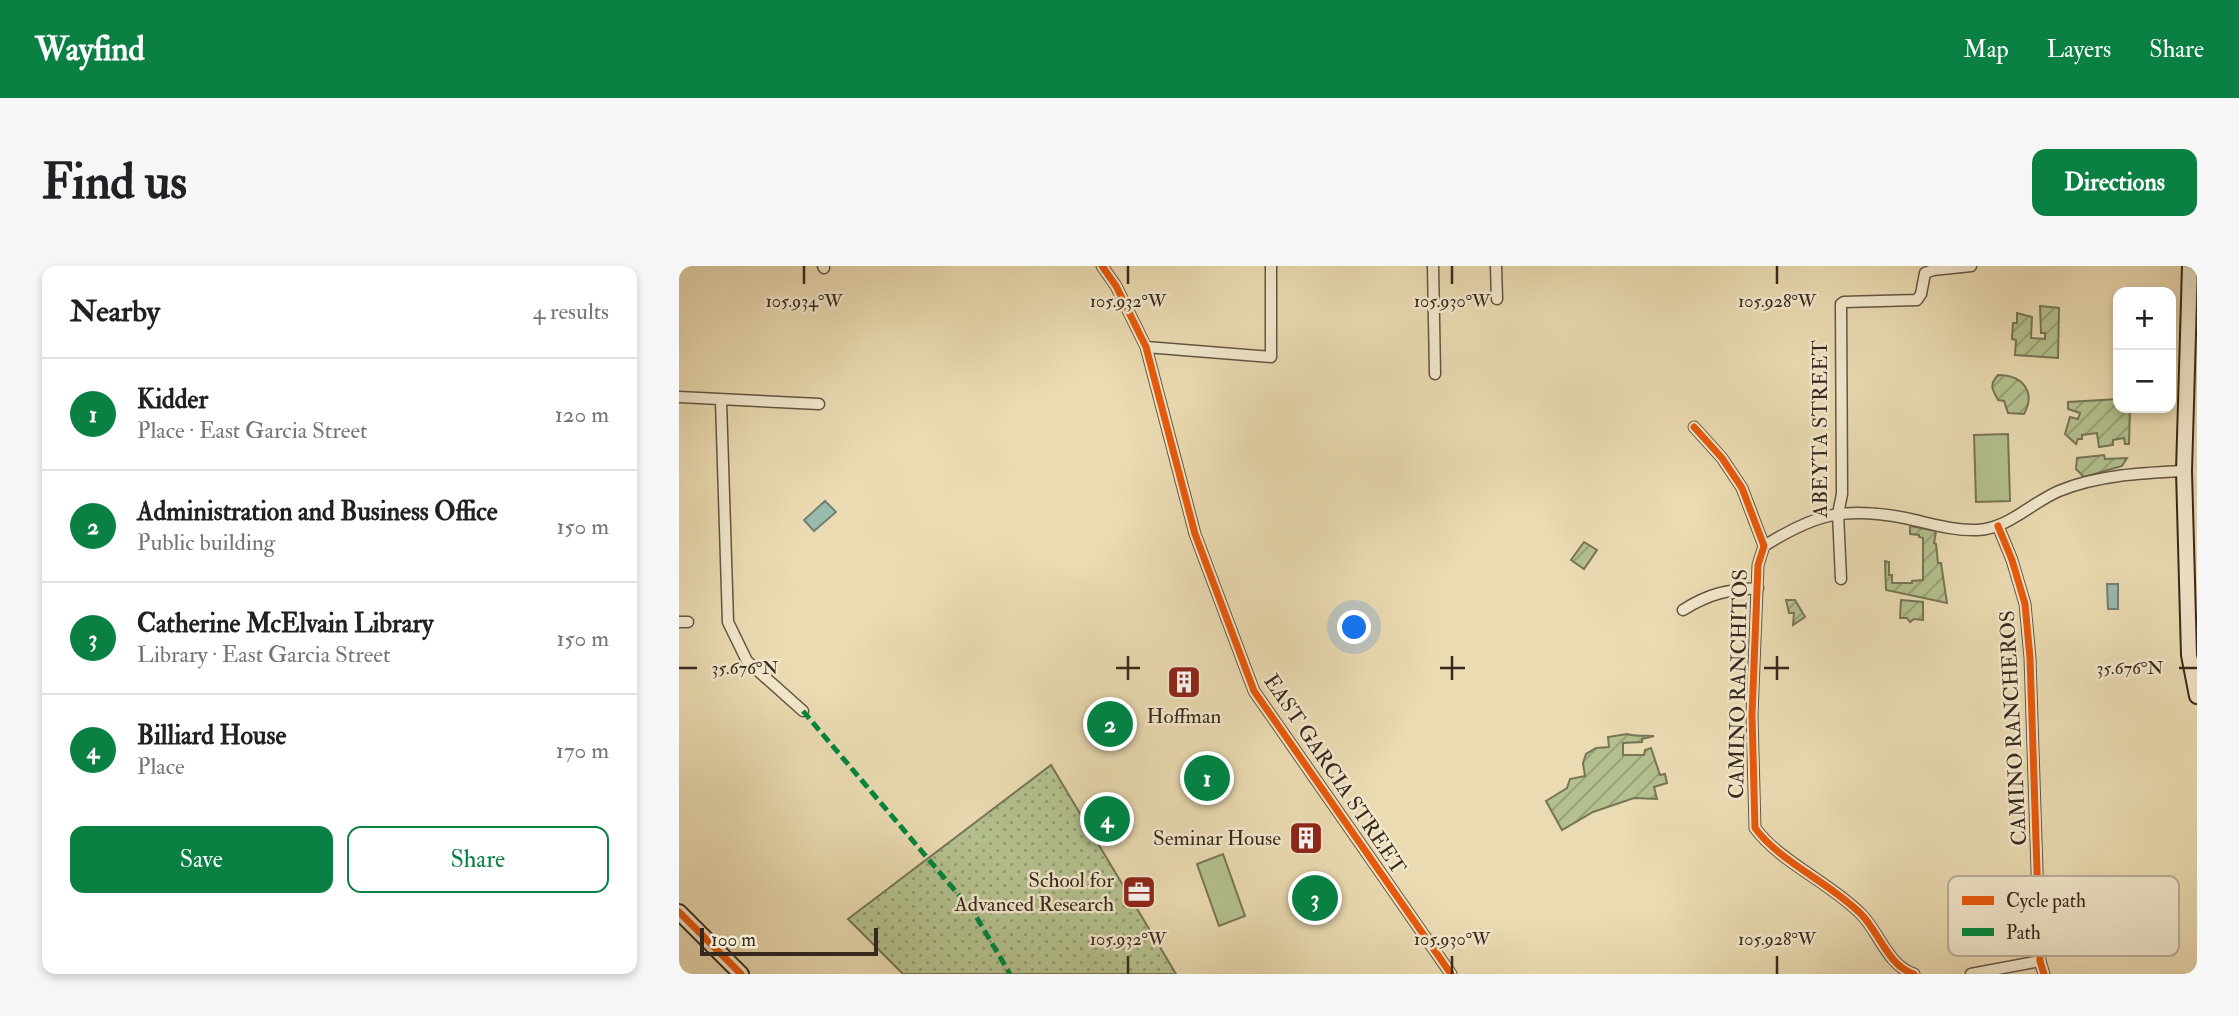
<!DOCTYPE html>
<html lang="en">
<head>
<meta charset="utf-8">
<style>
  :root { --surface:#fff; --page:#f6f6f6; --text:#202124; --muted:#757577; --line:#e0e0e0; --accent:#0b8043 }
  body { margin:0; font-family:"IM FELL Double Pica",serif; background:var(--page); color:var(--text) }
  .controls { position:absolute; right:21px; top:21px; display:grid; overflow:hidden; border-radius:14px; box-shadow:0 4px 10px #0003 }
  .controls button { width:63px; height:63px; display:grid; place-items:center; padding:0; border:0; border-bottom:2px solid var(--line); background:var(--surface); color:var(--text); font:35px sans-serif }
  .scale { position:absolute; left:21px; bottom:18px; width:178px; box-sizing:border-box; padding-left:7px; border:4px solid #37291e; border-top:0; font-size:19px; line-height:24px; white-space:nowrap; color:#37291e; -webkit-text-stroke:5px #f2e8cd; paint-order:stroke }
  .you { position:absolute; left:676px; top:362px; width:24px; height:24px; margin:-18px; border:5px solid #fff; border-radius:50%; background:#1a73e8; box-shadow:0 0 0 10px #1a73e833 }
  .badge { display:grid; place-items:center; width:46px; height:46px; border-radius:50%; background:var(--accent); color:#fff; font-size:23px; font-weight:700 }
  .pin { position:absolute; translate:-50% -50%; border:4px solid #fff; box-shadow:0 2px 7px #0006 }
  .list { margin:0; padding:0; list-style:none }
  h2 { display:flex; justify-content:space-between; align-items:center; height:91px; margin:0; padding:0 28px; font-size:30px }
  h2 small { font-size:23px; font-weight:400; color:var(--muted) }
  .list li { display:grid; grid-template-columns:46px 1fr auto; gap:21px; align-items:center; box-sizing:border-box; height:112px; padding:0 28px; border-top:2px solid var(--line) }
  .list b { display:block; font-size:26px; white-space:nowrap }
  .list p { margin:0; font-size:23px; white-space:nowrap; color:var(--muted) }
  .list em { font-size:23px; font-style:normal; color:var(--muted) }
  .actions { display:flex; gap:14px; padding:21px 28px }
  .actions a { flex:1; padding:16px 0; border:2px solid var(--accent); border-radius:14px; text-align:center; font-size:24px; color:var(--accent) }
  .actions .main { background:var(--accent); color:#fff }
  .map { position:relative; flex:none; width:1518px; height:708px; overflow:hidden; border-radius:14px }
  header { display:flex; align-items:center; gap:42px; box-sizing:border-box; height:98px; padding:0 35px; background:var(--accent); color:#fff }
  header strong { font-size:33px }
  nav { display:flex; gap:38px; margin-inline-start:auto; font-size:24px }
  .intro { display:flex; align-items:center; justify-content:space-between; box-sizing:border-box; height:168px; padding:0 42px }
  h1 { margin:0; font-size:49px }
  .button { padding:18px 32px; border-radius:14px; background:var(--accent); color:#fff; font-size:24px; font-weight:700 }
  main { display:flex; gap:42px; padding:0 42px }
  aside { flex:1; background:var(--surface); border-radius:14px; box-shadow:0 4px 10px #0003 }
  .map>svg:first-child { display:block }
  .grass { fill:url(#grass-dots); stroke:#767556; stroke-width:2 }
  .garden { fill:url(#garden-furrows); stroke:#767556; stroke-width:2 }
  .pitch { fill:#b4c18e; stroke:#767556; stroke-width:2 }
  .water { fill:#98bbae; stroke:#718174; stroke-width:2 }
  .lines { fill:none; stroke-linecap:round; stroke-linejoin:round }
  .street-casing { stroke:#645643; stroke-width:13 }
  .secondary-casing { stroke:#37291e; stroke-width:18 }
  .street { stroke:#f2e8cd; stroke-width:10 }
  .secondary { stroke:#f2e8cd; stroke-width:14 }
  .quiet { stroke:#00873e; stroke-width:5; stroke-dasharray:10 5; stroke-linecap:butt }
  .cycleway-casing { stroke:#f2e8cd; stroke-width:11 }
  .cycleway { stroke:#e8590c; stroke-width:7 }
  .ticks { fill:none; stroke:#37291e; stroke-width:2.5 }
  .labels { text-anchor:middle; stroke-width:5; stroke-linejoin:round; paint-order:stroke }
  .street-label { font-size:21px; fill:#37291e; stroke:#f2e8cd }
  .poi-label { font-size:21px; fill:#37291e; stroke:#f2e8cd; text-anchor:end }
  .key { fill:#f2e8cd; stroke:#baaf98; stroke-width:2 }
  .key-label { font-size:19px; fill:#37291e }
  .ticks-label { font-size:18px; text-anchor:middle; fill:#37291e; stroke:#f2e8cd; stroke-width:5; stroke-linejoin:round; paint-order:stroke }
</style>
</head>
<body>
<header>
<strong>Wayfind</strong>
<nav><a>Map</a><a>Layers</a><a>Share</a></nav>
</header>
<div class="intro"><h1>Find us</h1><a class="button">Directions</a></div>
<main>
<aside>
<h2>Nearby<small>4 results</small></h2>
<ul class="list">
<li><span class="badge">1</span><div><b>Kidder</b><p>Place · East Garcia Street</p></div><em>120 m</em></li>
<li><span class="badge">2</span><div><b>Administration and Business Office</b><p>Public building</p></div><em>150 m</em></li>
<li><span class="badge">3</span><div><b>Catherine McElvain Library</b><p>Library · East Garcia Street</p></div><em>150 m</em></li>
<li><span class="badge">4</span><div><b>Billiard House</b><p>Place</p></div><em>170 m</em></li>
</ul>
<div class="actions"><a class="main">Save</a><a>Share</a></div>
</aside>
<div class="map">
<svg width="1518" height="708" viewBox="0 0 1518 708">
  <defs>
    <pattern id="grass-dots" width="8" height="8" patternUnits="userSpaceOnUse" patternTransform="scale(1.75)"><rect width="8" height="8" fill="#b4c18e"/><path d="M2 2h.1M6 6h.1" fill="none" stroke="#939d73" stroke-width="1.8" stroke-linecap="round"/></pattern>
    <pattern id="garden-furrows" width="10" height="10" patternUnits="userSpaceOnUse" patternTransform="scale(1.75)"><rect width="10" height="10" fill="#b4c18e"/><path d="M-1 1l2-2M0 10L10 0M9 11l2-2" fill="none" stroke="#939d73"/></pattern>
  </defs>
  <rect width="100%" height="100%" fill="#ebdbb2"/>
  <filter id="stains"><feTurbulence type="fractalNoise" baseFrequency=".00286" numOctaves="4"/><feColorMatrix values="0 0 0 0 .2 0 0 0 0 .09 0 0 0 0 .02 0 0 0 .5 -.17"/></filter>
  <radialGradient id="worn" r=".72"><stop offset=".6" stop-color="#630" stop-opacity="0"/><stop offset="1" stop-color="#630" stop-opacity=".3"/></radialGradient>
  <path class="grass" d="M372,499l125,209h-273l-55,-55z"/>
  <path class="garden" d="M1361,40l19,2 -1,50 -43,-3 1,-15 -4,-1 1,-16h4v-10l15,4 -1,21 14,1v-6h-4z
    M1319,109c25,0 38,17 26,39l-16,-1 -4,-12 -6,-1c-6,-11 -9,-15 0,-25z
    M1439,133v9h12l-1,36h-4l-1,-6 -11,2v5l-14,2 -2,-14 -15,2v4h-4l-2,5 -11,-10 5,-17 8,2 2,-6 -12,-4v-7z
    M1425,189l1,4 22,-1 -5,8 -38,11 -8,-8 1,-11z
    M1231,260l26,5 -2,12 2,1 2,19h3l6,40 -61,-13 -1,-29 4,1v13h3v8h20v-2l11,-1v-42l-4,-1v-2l-9,-1z
    M905,276l13,8 -13,19 -13,-9z
    M1107,334h9l10,17 -12,8 1,-12h-5z
    M1222,334l22,2v18l-9,-1 -4,3 -3,-4h-7z
    M948,468c10,3 17,1 27,2l-12,3v3l-19,1v12h21l1,-5 6,-2 9,27 5,-1 2,9 -13,4 3,12 -23,-1 -41,14 -31,18 -16,-29 21,-13 3,-9 15,-3 -2,-13 3,-9 10,-6 13,-1 -1,-10z"/>
  <path class="pitch" d="M1329,168l2,67 -34,1 -2,-67z
    M544,588l22,62 -26,10 -22,-62z"/>
  <path class="water" d="M146,235l11,11 -22,19 -10,-11z
    M1428,318h11v25h-10z"/>
  <g class="lines">
    <g class="street-casing">
      <path id="street" d="M144,0l1,2
        M423,0l14,20 30,61 49,187 59,157 197,283
        M754,0l2,108
        M817,0l1,33
        M467,81l125,10v-91
        M0,131l140,7
        M42,135l7,221 19,39 56,50
        M1015,161l28,31 20,30 22,58 -6,19 -6,150 3,113c25,34 74,54 106,86 18,18 27,52 53,60
        M1319,260l14,34 13,44 5,54 10,303 4,13
        M1085,280c51,-32 80,-40 141,-28 24,5 47,13 73,12 31,-2 53,-27 81,-39 39,-16 83,-18 125,-20
        M1162,313l-3,-65 4,-20 -1,-190 3,-2 73,-2 4,-6 4,-21 8,-3 38,-4
        M1004,344c27,-17 44,-20 75,-22
        M0,356h9
        M1292,708l69,-13"/>
    </g>
    <g class="secondary-casing">
      <path id="secondary" d="M1511,0l-6,205 5,184 8,41
        M0,646l62,62"/>
    </g>
    <use href="#street" class="street"/>
    <use href="#secondary" class="secondary"/>
    <path class="quiet" d="M124,445l171,202 36,61"/>
    <g class="cycleway-casing">
      <path id="cycleway" d="M423,0l14,20 30,61 49,187 59,157 197,283
        M1015,161l28,31 20,30 22,58 -6,19 -6,150 3,113c25,34 74,54 106,86 18,18 27,52 53,60
        M1319,260l14,34 13,44 5,54 10,303 4,13
        M0,646l62,62"/>
    </g>
    <use href="#cycleway" class="cycleway"/>
  </g>
  <path class="ticks" d="M125,0v18M449,0v18M773,0v18M1098,0v18M449,390v24M773,390v24M1098,390v24M0,402h18M437,402h24M761,402h25M1085,402h25M1500,402h18M449,690v18M773,690v18M1098,690v18"/>
  <defs>
    <g id="building-square" transform="scale(1.75)"><rect x="-9" y="-9" width="18" height="18" rx="4" fill="#8f2418" stroke="#f2e8cd"/><path d="M-4-6H4V6H1V3H-1V6H-4ZM-2.5-4.3h1.7v1.8h-1.7ZM.8-4.3h1.7v1.8H.8ZM-2.5-1h1.7V.8h-1.7ZM.8-1h1.7V.8H.8Z" fill="#fff"/></g>
    <g id="office-square" transform="scale(1.75)"><rect x="-9" y="-9" width="18" height="18" rx="4" fill="#8f2418" stroke="#f2e8cd"/><path d="M-6-3h4V-5.5h4V-3h4V5H-6ZM-1-4.5V-3h2v-1.5ZM-6 0V1H6V0Z" fill="#fff"/></g>
  </defs>
  <g fill-rule="evenodd">
    <use href="#building-square" x="505" y="416"/>
    <use href="#building-square" x="627" y="572"/>
    <use href="#office-square" x="460" y="626"/>
  </g>
  <g class="labels">
    <g class="street-label">
      <text transform="translate(1141 163) rotate(-90)" y="7">ABEYTA STREET</text>
      <text transform="translate(1059 418) rotate(-89)" y="7">CAMINO RANCHITOS</text>
      <text transform="translate(1334 462) rotate(-93)" y="7">CAMINO RANCHEROS</text>
      <text transform="translate(656 508) rotate(56)" y="7">EAST GARCIA STREET</text>
    </g>
    <g class="poi-label">
      <text x="505" y="457" text-anchor="middle">Hoffman</text>
      <text x="602" y="579">Seminar House</text>
      <text x="435" y="621">School for<tspan x="435" dy="24">Advanced Research</tspan></text>
    </g>
  </g>
  <rect x="1269" y="610" width="231" height="80" rx="10" class="key"/>
  <rect x="1283" y="630" width="32" height="9" fill="#e8590c"/>
  <rect x="1283" y="662" width="32" height="8" fill="#00873e"/>
  <g class="key-label">
    <text x="1327" y="641">Cycle path</text>
    <text x="1327" y="673">Path</text>
  </g>
  <g class="ticks-label">
    <text x="125" y="41">105.934°W</text>
    <text x="449" y="41">105.932°W</text>
    <text x="773" y="41">105.930°W</text>
    <text x="1098" y="41">105.928°W</text>
    <text x="66" y="408">35.676°N</text>
    <text x="1451" y="408">35.676°N</text>
    <text x="449" y="679">105.932°W</text>
    <text x="773" y="679">105.930°W</text>
    <text x="1098" y="679">105.928°W</text>
  </g>
  <rect width="100%" height="100%" filter="url(#stains)"/>
  <rect width="100%" height="100%" fill="url(#worn)"/>
</svg>
<div class="controls">
<button>+</button>
<button>−</button>
</div>
<div class="scale">100 m</div>
<div class="you"></div>
<div class="pin badge" style="left:528px;top:512px">1</div>
<div class="pin badge" style="left:431px;top:458px">2</div>
<div class="pin badge" style="left:636px;top:632px">3</div>
<div class="pin badge" style="left:428px;top:553px">4</div>
</div>
</main>
</body>
</html>
